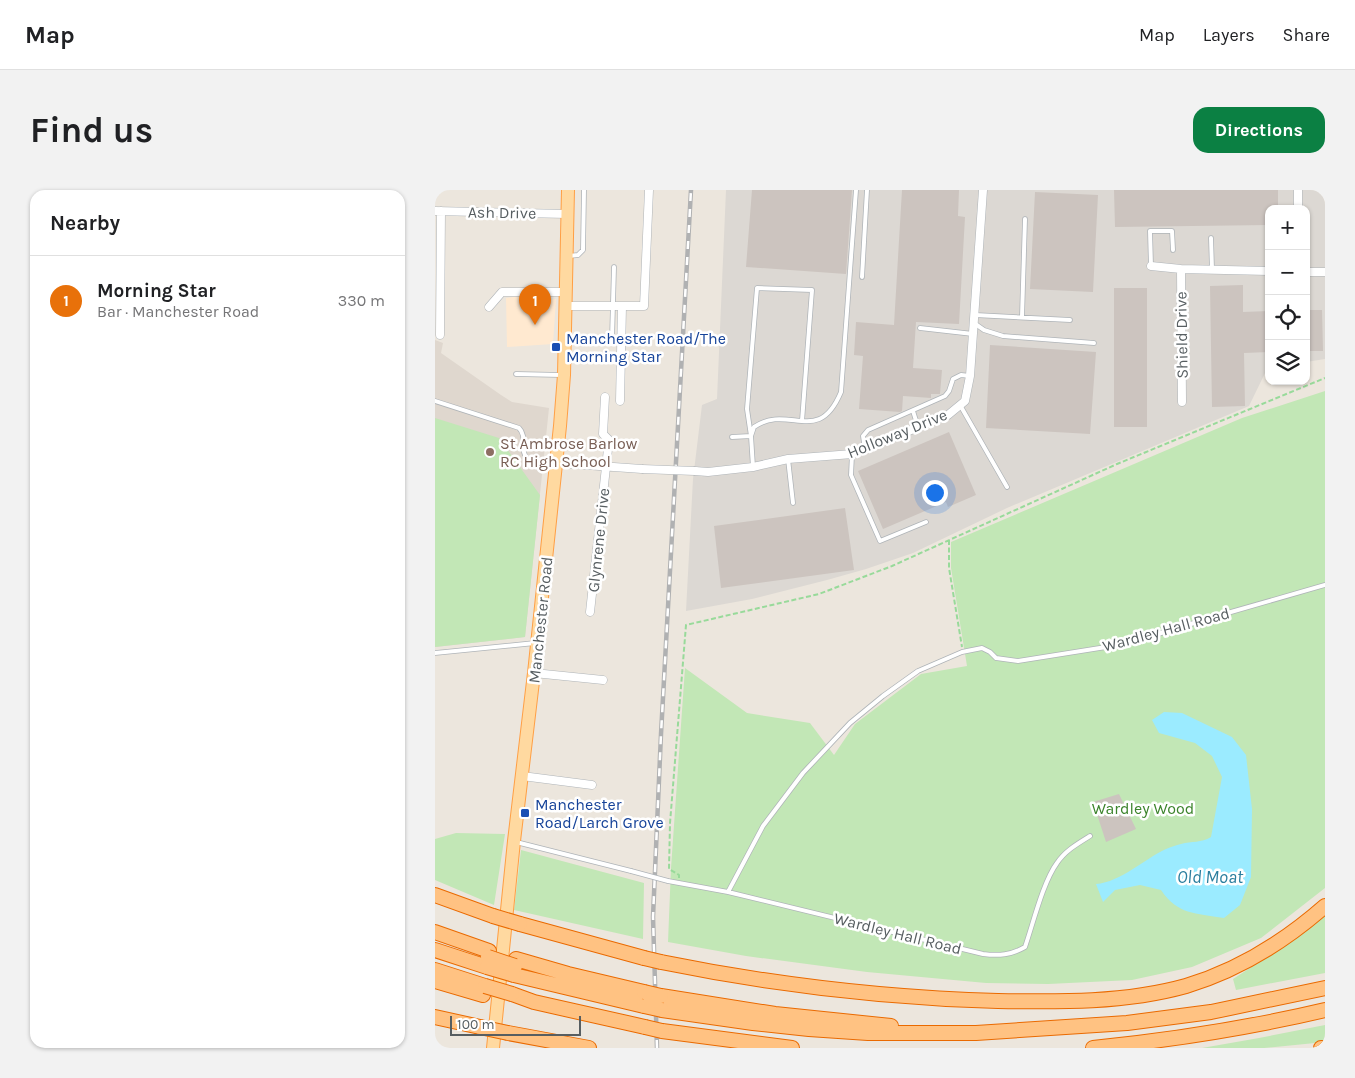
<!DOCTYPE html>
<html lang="en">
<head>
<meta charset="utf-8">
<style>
  :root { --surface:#fff; --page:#f2f2f2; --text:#202124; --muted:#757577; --line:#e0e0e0; --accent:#0b8043 }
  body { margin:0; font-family:Karla,sans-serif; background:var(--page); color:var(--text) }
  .controls { position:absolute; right:15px; top:15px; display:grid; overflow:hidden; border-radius:10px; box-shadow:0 1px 4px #0004 }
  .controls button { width:45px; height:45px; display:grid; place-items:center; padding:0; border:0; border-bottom:1px solid var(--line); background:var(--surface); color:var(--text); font:25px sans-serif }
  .scale { position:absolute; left:15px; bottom:12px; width:131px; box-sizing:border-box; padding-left:5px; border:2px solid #575e61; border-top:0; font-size:14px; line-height:18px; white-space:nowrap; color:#575e61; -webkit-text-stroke:4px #fff; paint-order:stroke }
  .you { position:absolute; left:499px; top:302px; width:18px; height:18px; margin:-12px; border:4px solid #fff; border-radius:50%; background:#1a73e8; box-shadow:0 0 0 8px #1a73e833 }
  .badge { display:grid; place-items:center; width:32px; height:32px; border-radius:50%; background:var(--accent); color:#fff; font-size:16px; font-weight:700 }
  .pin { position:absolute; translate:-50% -41px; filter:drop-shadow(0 1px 2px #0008) }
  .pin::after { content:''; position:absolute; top:26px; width:18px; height:15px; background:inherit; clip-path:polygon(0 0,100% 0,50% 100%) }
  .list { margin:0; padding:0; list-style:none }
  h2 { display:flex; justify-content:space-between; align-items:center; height:65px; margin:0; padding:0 20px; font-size:21px }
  h2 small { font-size:16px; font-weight:400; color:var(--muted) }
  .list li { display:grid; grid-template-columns:32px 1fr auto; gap:15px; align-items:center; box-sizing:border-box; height:90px; padding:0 20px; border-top:1px solid var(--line) }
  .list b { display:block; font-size:19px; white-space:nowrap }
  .list p { margin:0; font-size:16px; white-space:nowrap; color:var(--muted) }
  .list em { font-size:16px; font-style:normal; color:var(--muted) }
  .icon { flex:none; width:28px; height:28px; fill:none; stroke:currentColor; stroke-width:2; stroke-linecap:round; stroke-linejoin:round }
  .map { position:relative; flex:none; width:890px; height:858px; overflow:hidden; border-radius:15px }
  header { display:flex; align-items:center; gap:30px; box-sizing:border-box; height:70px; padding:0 25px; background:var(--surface); border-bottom:1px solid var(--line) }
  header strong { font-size:24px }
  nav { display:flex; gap:28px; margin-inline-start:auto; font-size:18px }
  .intro { display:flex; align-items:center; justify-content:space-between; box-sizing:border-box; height:120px; padding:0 30px }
  h1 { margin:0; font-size:35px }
  .button { padding:12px 22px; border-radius:15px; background:var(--accent); color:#fff; font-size:18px; font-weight:700 }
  main { display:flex; gap:30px; padding:0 30px }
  aside { flex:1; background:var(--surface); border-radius:15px; box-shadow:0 1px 4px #0004 }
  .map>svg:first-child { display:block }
  .commercial { fill:#ffe9d0 }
  .industrial { fill:#dcd8d3 }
  .education { fill:#dfd7ce }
  .green { fill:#c2e7b6 }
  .water { fill:#9bebff }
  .building { fill:#ccc4bf }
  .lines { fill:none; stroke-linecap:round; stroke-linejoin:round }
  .lane-casing { stroke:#afb4b8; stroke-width:5.5 }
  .street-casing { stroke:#afb4b8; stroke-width:9 }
  .primary-casing { stroke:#ff9f44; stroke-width:14 }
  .highway-casing { stroke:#ea6a00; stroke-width:16 }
  .path { stroke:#98da9a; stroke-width:2; stroke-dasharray:5 2.5; stroke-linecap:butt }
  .lane { stroke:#fff; stroke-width:4 }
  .street { stroke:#fff; stroke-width:8 }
  .primary { stroke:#ffd9a0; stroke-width:12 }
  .highway { stroke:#ffc282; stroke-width:14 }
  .rail-casing { stroke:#b0b1b2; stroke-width:4.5 }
  .rail { stroke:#fff; stroke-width:2.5; stroke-dasharray:8; stroke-linecap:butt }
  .lane-bridge-casing { stroke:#afb4b8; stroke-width:5.5; stroke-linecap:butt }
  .street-bridge-casing { stroke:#afb4b8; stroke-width:9; stroke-linecap:butt }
  .highway-bridge-casing { stroke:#ea6a00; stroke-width:16; stroke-linecap:butt }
  .lane-bridge { stroke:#fff; stroke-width:4 }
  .street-bridge { stroke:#fff; stroke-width:8 }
  .highway-bridge { stroke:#ffc282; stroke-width:14 }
  .transit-dot { fill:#1a4fb4; stroke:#fff; stroke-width:2 }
  .education-dot { fill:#8d6e63; stroke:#fff; stroke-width:2 }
  .labels { text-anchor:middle; stroke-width:5; stroke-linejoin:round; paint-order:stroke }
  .street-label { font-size:16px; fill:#575e61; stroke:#fff }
  .transit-label { font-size:16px; fill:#164399; stroke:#fff; text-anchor:start }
  .education-label { font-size:16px; fill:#785e54; stroke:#fff; text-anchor:start }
  .park-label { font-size:16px; fill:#3c842c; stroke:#fff }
  .water-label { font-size:18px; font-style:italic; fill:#2a7e9e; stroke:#fff }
</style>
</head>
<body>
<header>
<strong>Map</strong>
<nav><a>Map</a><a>Layers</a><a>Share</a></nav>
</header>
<div class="intro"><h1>Find us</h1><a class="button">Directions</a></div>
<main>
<aside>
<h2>Nearby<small></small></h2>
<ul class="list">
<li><span class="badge" style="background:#e8710a">1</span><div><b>Morning Star</b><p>Bar · Manchester Road</p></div><em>330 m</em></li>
</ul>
</aside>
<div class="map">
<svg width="890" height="858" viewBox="0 0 890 858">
  <rect width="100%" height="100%" fill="#ece6dd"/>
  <path class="commercial" d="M86,106l21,5 14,-2 -3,45 -46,3 -1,-49z"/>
  <path class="industrial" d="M291,0h599v169l-19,3v-153h-37v159l-2,1 -18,37 -242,102 -94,45 -47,16 -39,11 -75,19 -66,12 7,-132 9,-74 15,-6z"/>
  <path class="education" d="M0,150l8,3 -2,10 60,42 11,7 37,6 -24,229 -90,10z"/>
  <path class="green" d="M890,201v497l-64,50 -69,29 -60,13 -84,4 -62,-1 -119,-11 -121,-16 -78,-14 3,-74 14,-200 62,45 63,10 24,32 21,-31 66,-50 46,-8 -16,-98v-26l291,-124z
    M0,228l64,20 41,57 -15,142 -90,10z
    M21,643l49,1 -11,71 -59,-25v-41z
    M86,660l123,33 -1,56 -129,-29z
    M890,725v58l-89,17 -3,-11 54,-35z
    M890,835v17l-61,6h-62l57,-10z"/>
  <path class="water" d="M729,522l18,1 50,24 14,18 6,54 -1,68 -11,28 -16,13c-29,-5 -46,-3 -63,-28l-21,-5 -25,5 -12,12 -7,-18c25,-2 48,-25 70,-35 5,-2 10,-4 15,-5 11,-3 20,-1 30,-7l11,-60 -10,-21 -17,-13 -36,-10 -7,-13z"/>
  <path class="building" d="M317,0h100l-6,84 -100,-7z
    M467,0h57l-1,26 7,1 -6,107 -43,-2 -3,46 29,2 -2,24h-9v4l-28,-2 -1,15 -2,1 -41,-3 4,-53 -9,-1 2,-33 38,3z
    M679,0h164v19h-9v16l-154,2z
    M600,2l63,3 -5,97 -63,-3z
    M808,95v27l26,-1v41l-25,1 1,53 -33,1 -2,-121z
    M679,98h33v139h-33z
    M871,120h16l1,41h-17z
    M555,155l106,7 -6,82 -104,-6z
    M514,242l27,63 -28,12 -2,-5 -63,27 -25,-58z
    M410,318l9,62 -133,18 -7,-62z
    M684,604l17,35 -30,13 -13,-40z"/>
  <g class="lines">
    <g class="lane-casing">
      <path id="lane" d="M776,48l1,31
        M134,66l9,-1 5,-5 1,-60
        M716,76l-1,-35h22l1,19
        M427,87l5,-87
        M540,125l95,5
        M587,127l3,-98
        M539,133l10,7 19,6 91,7
        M485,138l53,6
        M177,149l2,-72
        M81,184l45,1
        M0,211l84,27c9,9 0,23 9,32l26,3
        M525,215l47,82
        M478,221l5,16
        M297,247l19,-1 -4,-27 10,-121 55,2 -10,131
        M430,259l-2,-13 5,-6 77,-34 4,-5 4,-12 8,-4 9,1
        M417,265l-1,20 29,66 46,-19
        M353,269l5,44
        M318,277l-2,-31 3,-9c35,-24 64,20 87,-35l15,-202
        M0,463l100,-10
        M81,652l115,29
        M233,691l60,11 255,62c16,2 28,1 42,-7 8,-23 18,-65 32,-84 8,-12 20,-19 33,-27
        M293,702l35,-66 40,-53 47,-50 33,-27 35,-25 44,-19 20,-4 8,4 6,6 22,3 107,-17 92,-28 108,-31"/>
    </g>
    <g class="street-casing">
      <path id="street" d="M863,19v-19
        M0,21l133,3
        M716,76l30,3 88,2
        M746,79l1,133
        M871,82h19
        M131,116h78l5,-116
        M54,117l13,-15h64
        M5,145l1,-124
        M185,211l2,-95
        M122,273l85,6
        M260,281l13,1 45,-5 35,-8 64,-5 96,-39 17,-14 5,-25 13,-186
        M155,422l19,-172 -6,-6 2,-37
        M99,483l69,7
        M87,586l70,9"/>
    </g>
    <g class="primary-casing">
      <path id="primary" d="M58,858l21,-207 20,-168 26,-247 4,-51 4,-185"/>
    </g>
    <g class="highway-casing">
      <path id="highway" d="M0,705l58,21
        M85,734l124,34
        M0,742l54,19
        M0,760l52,17
        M81,769l52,15 76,18
        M226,772c113,23 222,36 337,39 62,1 127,2 188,-15 53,-16 98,-44 139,-80
        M0,780l50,16
        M79,785l130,31
        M0,791l48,14
        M77,804l22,8 111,25
        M226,806l114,18 116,12
        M227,820l91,13 56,6 59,4h108l151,-10 84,-11 114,-24
        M0,827l45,10
        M227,841l130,17
        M73,843l81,15
        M658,858c78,-8 156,-20 232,-38
        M886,858h4"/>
    </g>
    <path class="path" d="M514,350v28l13,79
      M244,688v-3l-10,-6 1,-46 16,-198 133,-31 73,-28 225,-102 208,-86"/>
    <use href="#lane" class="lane"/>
    <use href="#street" class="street"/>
    <use href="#primary" class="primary"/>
    <use href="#highway" class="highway"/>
    <g class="rail-casing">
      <path id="rail" d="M222,858l-4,-131 8,-183 30,-544"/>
    </g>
    <use href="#rail" class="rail"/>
    <g class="lane-bridge-casing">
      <path id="lane-bridge" d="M196,681l37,10"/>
    </g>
    <g class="street-bridge-casing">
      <path id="street-bridge" d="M207,279l53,2"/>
    </g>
    <g class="highway-bridge-casing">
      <path id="highway-bridge" d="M58,726l27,8
        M53,767l27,9
        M209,768l17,4
        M52,777l27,8
        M50,796l27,8
        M209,802l17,4
        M209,816l18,4
        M45,837l28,6
        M210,837l17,4"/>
    </g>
    <use href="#lane-bridge" class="lane-bridge"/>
    <use href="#street-bridge" class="street-bridge"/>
    <use href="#highway-bridge" class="highway-bridge"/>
  </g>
  <g class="transit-dot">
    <rect x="116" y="152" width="10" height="10" rx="2.5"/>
    <rect x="85" y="618" width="10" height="10" rx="2.5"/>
  </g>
  <circle class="education-dot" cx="55" cy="262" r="5"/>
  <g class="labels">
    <g class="street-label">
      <text transform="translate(67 22) rotate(1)" y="6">Ash Drive</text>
      <text transform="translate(746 145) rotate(-91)" y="6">Shield Drive</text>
      <text transform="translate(462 243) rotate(-22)" y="6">Holloway Drive</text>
      <text transform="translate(163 350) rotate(-84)" y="6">Glynrene Drive</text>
      <text transform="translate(105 430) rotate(-84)" y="6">Manchester Road</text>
      <text transform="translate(731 439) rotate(-15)" y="6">Wardley Hall Road</text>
      <text transform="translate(463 743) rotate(14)" y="6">Wardley Hall Road</text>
    </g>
    <g class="transit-label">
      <text x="131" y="154">Manchester Road/The<tspan x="131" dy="18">Morning Star</tspan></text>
      <text x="100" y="620">Manchester<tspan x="100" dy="18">Road/Larch Grove</tspan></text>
    </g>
    <g class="education-label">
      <text x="65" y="259">St Ambrose Barlow<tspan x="65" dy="18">RC High School</tspan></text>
    </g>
    <g class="park-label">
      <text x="708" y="624">Wardley Wood</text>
    </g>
    <g class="water-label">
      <text x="775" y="693">Old Moat</text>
    </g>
  </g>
</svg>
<div class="controls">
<button>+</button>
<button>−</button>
<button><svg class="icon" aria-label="locate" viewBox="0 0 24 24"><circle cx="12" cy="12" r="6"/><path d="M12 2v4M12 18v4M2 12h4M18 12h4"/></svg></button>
<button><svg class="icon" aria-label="layers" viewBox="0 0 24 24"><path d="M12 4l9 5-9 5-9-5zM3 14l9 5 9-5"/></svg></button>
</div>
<div class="scale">100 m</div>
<div class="you"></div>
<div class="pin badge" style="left:100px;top:135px;background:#e8710a">1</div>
</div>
</main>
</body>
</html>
